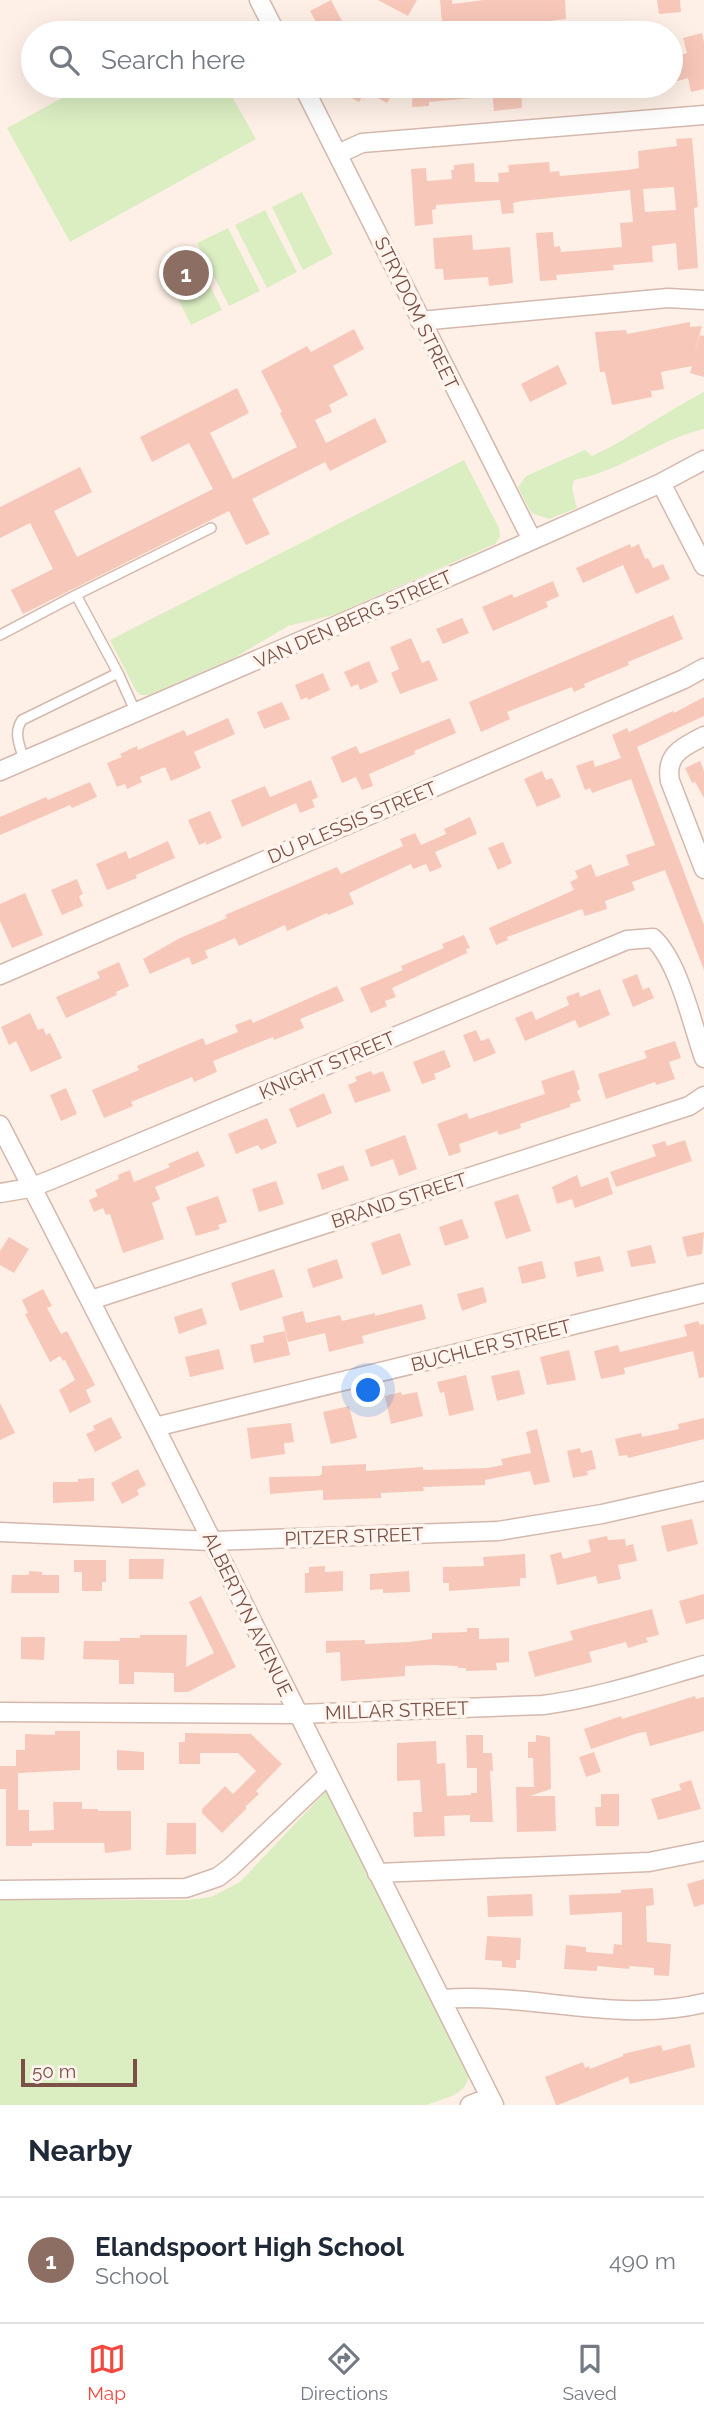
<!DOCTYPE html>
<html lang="en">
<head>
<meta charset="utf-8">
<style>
  :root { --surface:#fff; --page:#f2f2f3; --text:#1f2937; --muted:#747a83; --line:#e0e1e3; --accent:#f3483f }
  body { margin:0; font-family:Raleway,sans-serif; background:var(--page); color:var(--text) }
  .scale { position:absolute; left:21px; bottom:18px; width:116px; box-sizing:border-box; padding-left:7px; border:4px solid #7b5147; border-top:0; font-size:19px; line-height:24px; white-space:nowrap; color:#7b5147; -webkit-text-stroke:5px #fff5ee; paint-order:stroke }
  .you { position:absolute; left:369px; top:1391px; width:24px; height:24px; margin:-18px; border:5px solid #fff; border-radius:50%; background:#1a73e8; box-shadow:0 0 0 10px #1a73e833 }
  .badge { display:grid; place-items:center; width:46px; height:46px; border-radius:50%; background:var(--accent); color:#fff; font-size:23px; font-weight:700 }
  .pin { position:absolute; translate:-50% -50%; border:4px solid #fff; box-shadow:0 2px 7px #0006 }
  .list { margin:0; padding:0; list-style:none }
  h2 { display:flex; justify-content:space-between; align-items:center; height:91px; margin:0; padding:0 28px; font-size:30px }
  h2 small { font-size:23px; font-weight:400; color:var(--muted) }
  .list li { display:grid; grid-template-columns:46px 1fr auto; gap:21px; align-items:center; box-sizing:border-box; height:126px; padding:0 28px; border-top:2px solid var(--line) }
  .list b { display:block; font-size:26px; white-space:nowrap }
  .list p { margin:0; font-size:23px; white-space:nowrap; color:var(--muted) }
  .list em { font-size:23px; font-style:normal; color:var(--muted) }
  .icon { flex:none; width:38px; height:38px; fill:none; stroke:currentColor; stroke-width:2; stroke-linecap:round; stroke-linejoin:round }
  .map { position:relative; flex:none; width:704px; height:2105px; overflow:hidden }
  .search { position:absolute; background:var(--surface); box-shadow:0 7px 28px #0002; left:21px; right:21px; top:21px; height:77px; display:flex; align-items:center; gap:18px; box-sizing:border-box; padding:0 24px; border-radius:38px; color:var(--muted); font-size:26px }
  .sheet { height:217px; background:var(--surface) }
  nav { display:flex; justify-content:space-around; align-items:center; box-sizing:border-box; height:98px; border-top:2px solid var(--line); background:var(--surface); font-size:19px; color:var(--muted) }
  nav a { display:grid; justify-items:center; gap:4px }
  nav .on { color:var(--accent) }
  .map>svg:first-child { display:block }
  .green { fill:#dbeec2 }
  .building { fill:#f7c8ba; fill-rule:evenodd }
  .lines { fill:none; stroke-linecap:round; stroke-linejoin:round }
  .lane-casing { stroke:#d4b8ad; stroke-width:12 }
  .street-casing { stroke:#d4b8ad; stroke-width:21 }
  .lane { stroke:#fff; stroke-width:9 }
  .street { stroke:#fff; stroke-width:18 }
  .labels { text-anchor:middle; stroke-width:7; stroke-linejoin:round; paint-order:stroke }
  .street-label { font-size:19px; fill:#7b5147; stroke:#fff5ee }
</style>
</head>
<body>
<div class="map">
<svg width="704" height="2105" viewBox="0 0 704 2105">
  <rect width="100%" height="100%" fill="#fef0e6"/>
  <path class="green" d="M84,86h142l30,53 -186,103 -63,-114z
    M302,192l31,62 -30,16 -31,-63z
    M265,210l32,62 -30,16 -32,-63z
    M228,228l32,63 -31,15 -32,-63z
    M191,247l31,63 -31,15 -31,-63z
    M704,392v37c-46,11 -83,42 -130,51l-2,8 5,20 -28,11 -18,-6 -13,-26 8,-11 59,-26 7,6c39,-18 73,-44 112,-64z
    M464,460l35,68 1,9 -5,7 -161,71 -46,11 -54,32 -85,37h-8l-5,-4 -26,-51z
    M326,1791l142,280c4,23 -24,27 -41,34h-427v-205h187l24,-3 29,-15z"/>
  <path class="building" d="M331,0l11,21 5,12h-25l-12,-22z
    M378,0h39l-9,16z
    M440,0h12v4l32,-4h81l1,19 -25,3 1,8 -30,2 -1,-11 -30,2v3l-22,2v5h-16z
    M657,0h23l1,12 -22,2z
    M702,33l2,9v47l-13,3 -3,-14 -17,5v-25l16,-5 -4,-15z
    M329,86h68l-10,17 -22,-12 -6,11z
    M413,86h59l1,12 -44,4v4l-17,1z
    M521,86l1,22 -28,3 -2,-23 6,-2z
    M692,138l6,69 -4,1 4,60 -20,2 -2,-27 -24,3 1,16 -40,3 1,5 -58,5 1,5 -17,1 -4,-48 17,-1 1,15 6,-1 1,6 61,-5 -2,-24 13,-1 -3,-32 -108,11 -9,2 1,10 -12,1 -2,-14 -64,5v4l-4,1 1,14 -18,2 -4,-57 15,-1 1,13 25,-2 -1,-9h3v-5l20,-2 1,19h24l-1,-9 11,-1 -1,-7 41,-3 1,10 9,-1 1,5 68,-6 11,-2 -1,-17 39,-5 -1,-7zM674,187l2,23 -31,2 -2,-23z
    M472,235l1,15 37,-3 3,36 -24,3 -1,-9 -44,3 -1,-11h-8l-2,-31z
    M690,322v5l12,-1 -8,28 6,-19 4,1v41l-14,-4 2,-7 -31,6 3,17 -13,2 1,6 -40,8 -7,-33h-5l-5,-40 31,-2 1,4z
    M354,329l10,20 -31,17 15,29 -19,10 3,7 -17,8 11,23 49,-25 12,24 -57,29 -5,-9 -73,37 18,35 -24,11 -17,-34 -206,103 -12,-24 42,-21 -23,-46 -30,15v-31l80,-40 12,25 -38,19 23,46 136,-68 -24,-46 -37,19 -12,-25 97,-49 12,25 -39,20 23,46 64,-32 -17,-34 2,-1 -21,-41 46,-25 4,6z
    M558,365l9,19 -37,18 -9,-18z
    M630,544l1,4 8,-4 6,15 3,-1 5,10 10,-4 7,15 -34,15 -13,-29 -40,18 -7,-15z
    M553,581l6,15 -13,6 2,5 -55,24 -11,-24 30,-13 2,4z
    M673,615l10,24 -55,23 1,3 -45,19 1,3 -11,5 -2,-5 -65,25 3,7 -29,13 -12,-30z
    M462,618l7,15 -26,11 -7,-15z
    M411,638l11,25 7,-3 9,20 -38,14 -9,-21 8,-4 -9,-22z
    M369,661l9,21 -18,8 -2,-6 -7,3 -7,-15z
    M323,673l7,17 -22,10 -1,-3 -6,3 -6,-15z
    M704,697v19l-67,31 67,178v45l-39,-100 -33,12 3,8 -30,11 2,8 -22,7 -3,-7 -75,28 1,3 -12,5 -7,-17 85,-38 -4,-8 8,-4 -3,-7 16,-7 5,13 33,-12 -3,-10 29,-10 -24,-66 -39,14 -2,-5 -5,2 -9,-24 17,-6 2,7 26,-9 -9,-23 15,-7 2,4 44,-21 1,2z
    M282,702l8,17 -26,10 -7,-17z
    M228,718l7,16 -41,18 7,16 -30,13 -6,-14 -25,10 2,5 -15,7 -2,-5 -8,3 -10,-24 15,-6 -2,-3 17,-8 1,4 46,-20 3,6z
    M450,718l6,15 -42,18 1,3 -46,20 4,12 -11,4 -6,-13 -14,6 -11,-26 25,-11 4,8z
    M700,761l4,10v27l-9,-16 -3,1 -7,-15z
    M542,771l4,9 6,-2 9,19 -24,10 -13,-28z
    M311,780l7,17 -6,3 3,7 -15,6 -4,-10 -54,24 -11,-27 34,-14 5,11z
    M90,782l7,15 -25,11 -2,-3 -70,30v-18l46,-20 2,3z
    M210,811l12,27 -16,7v-3l-7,3 -11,-25z
    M470,817l7,17 -42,18 7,15 -12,5 -4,-8 -13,5 -2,-5 -62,29 5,11 -26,11 -1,-2 -40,18 -2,-6 -46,21 -4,-8 -30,13 3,7 -16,7 -3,-8 -39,17 -7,-15 37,-21 47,-20 -2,-3 112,-48 4,7 62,-28 -3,-7 15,-6 6,12 25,-11 -2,-5z
    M168,841l7,17 -39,17 1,3 -30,12 -11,-26 30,-13 3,8z
    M503,842l9,21 -14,7 -10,-22z
    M77,879l6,15 -4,2 4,10 -21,9 -11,-25z
    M25,893l18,42 -31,13 -12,-27v-17z
    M464,935l6,13 -4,1 1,4 -75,35 4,9 -11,4 2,5 -16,7 -11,-25 43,-18 -2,-4 43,-18 -2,-4z
    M119,962l10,24 -13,6 1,3 -51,23 -10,-21 44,-19 -3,-6z
    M637,974l6,16 6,-3 5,11 -21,9 -11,-27z
    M337,986l7,15 -44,18 4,9 -30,12 -1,-3 -60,24 4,11 -23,10 -2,-5 -61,25 2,4 -29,12 -12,-28 47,-20 -2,-4 42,-18 24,-10 3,7 32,-13 -3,-7 16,-6 2,4z
    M600,989l10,26 -31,13 -4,-8 -50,21 -10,-23 17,-7 4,9 33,-15 -3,-8 13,-5 1,5z
    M30,1013l8,17 5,-2 3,7 4,-2 12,25 -31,14 -15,-31 -7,4 -8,-18z
    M476,1030l5,11 8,-3 7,15 -22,9 -11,-27z
    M675,1041l6,17 -12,4 6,17 -19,6 -1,-3 -49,17 -8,-25 49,-16 -3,-7z
    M444,1050l7,17 -17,7 2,5 -14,5 -9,-22z
    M574,1070l6,19 -3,2 4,10 -11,3v3l-50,17 1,4 -22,7 -2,-4 -38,13 2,8 -12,4 -12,-32 30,-11 2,6 76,-25 -4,-13z
    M371,1071l2,4 10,-4 8,20 -36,12 -7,-18 9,-4 -2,-4z
    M66,1088l11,26 -16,7 -11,-26z
    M324,1093l8,20 -35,15 -8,-19z
    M267,1118l10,25 -16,7 -3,-5 -22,9 -8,-20z
    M405,1135l12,34 -18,7 -6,-17 -22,8 -6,-17z
    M685,1140l7,21 -76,26 -6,-15 46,-16 -4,-11 13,-4 2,5z
    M198,1151l7,15 -50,21 5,12 -8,4 12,36 -41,14 -13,-39 -4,1 -3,-7 -9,4 -5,-12 9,-4 -3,-6 24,-11 -1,-4 12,-5 4,12 36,-15 -2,-3z
    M343,1165l6,15 -27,10 -5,-16z
    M577,1175l4,12 27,-10 5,17 -38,14 -3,-9 -15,5 -5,-17z
    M276,1181l8,23 -25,8 -7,-23z
    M518,1194l13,37 -25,8 -12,-37z
    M218,1196l9,26 -9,3 2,4 -24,7 -10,-29z
    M462,1219l7,19 -24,8 -6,-19z
    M704,1232l-2,22 -15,3 -5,-20z
    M400,1233l11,32 -29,10 -11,-32z
    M9,1237l20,12 -15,24 -14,-8v-14z
    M651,1245l5,18 -25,4 -4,-16z
    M600,1256l4,15 -27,6 -3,-15z
    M337,1259l6,19 -30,10 -6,-19z
    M542,1261l4,17 -24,6 -4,-17z
    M274,1269l9,28 -43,14 -9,-28z
    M483,1287l4,15 -25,9 -5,-17z
    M43,1289l9,17 -5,2 14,26 6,-3 28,54 -9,5 5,12 -21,11 -11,-23 16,-10 -10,-20 -2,1 -3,-5 -10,6 -25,-48 3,-1 -6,-13z
    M422,1304l4,15 -64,17 2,7 -35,9 -4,-19 -37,9 -6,-25 21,-6 3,12 34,-8 2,6 33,-8v3z
    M202,1308l5,16 -28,10 -5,-17z
    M698,1321l2,4 4,-1v53l-5,1 -6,-27 -69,17 1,6 -24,5 -7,-28 24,-6 2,7 67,-16 -3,-11z
    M285,1331l5,24 -36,8 -4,-18 14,-3 -1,-6z
    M219,1349l5,20 -34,8 -5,-20z
    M569,1350l7,30 -29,5 -7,-28z
    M519,1370l6,24 -28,7 -6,-25z
    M466,1375l8,35 -25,6 -5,-24 -4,1 -3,-11z
    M401,1392l1,3 15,-3 6,24 -32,8 -6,-28z
    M0,1403l15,30 -15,7z
    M349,1406l8,32 -26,6 -8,-32z
    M111,1417l11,21 -27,14 -9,-18 9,-4 -2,-4z
    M704,1418v21l-76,19 -1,-3 -8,1 -4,-17 26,-6 1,4 37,-8 -1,-5z
    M291,1423l3,19 -10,1 1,11 -34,5 -4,-31z
    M537,1429l13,53 -16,3 -4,-14 -45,9v5l-62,2 1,4 -43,2v5l-58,2v-10l-53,4 -1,-17 50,-1 3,-2v-8l44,-2v7l57,-4v3l64,-2 16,-3 -2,-6 30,-6 -5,-21z
    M580,1448l1,5 11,-3 4,19 -9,2 1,4 -15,3 -6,-27z
    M138,1469l8,16 -9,5 2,5 -17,9 -11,-21z
    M94,1478v23l-41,2v-21h25v-3z
    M692,1519l6,25 -31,8 -6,-26z
    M607,1536l1,4 17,-1 1,7 7,-2 4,17 -19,4 3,14 -23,5 -2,-8 -39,9 -7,-30 11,-3 2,7 28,-7 -3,-12z
    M525,1554l1,24h-6v8l-71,5v-8h-6v-16l41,-1 -1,-9z
    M129,1559h35l-1,20h-34z
    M74,1560h32v22h-4v9h-20v-19h-8z
    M325,1566v6l18,-1v20l-38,2v-20h4v-6z
    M29,1571l13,1v3h17v18h-48l1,-18h17z
    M409,1571l1,21 -27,1v-4l-13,1v-16z
    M704,1594v25l-18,5 -7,-23z
    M201,1596l35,71 -48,25h-14v-19l-40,-1v12h-15v-24l-36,-1 1,-18h36v-3h20v-3h47l-1,32 28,-14 -25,-51z
    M652,1609l7,26 -13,3 2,4 -20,6 -2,-6 -37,10 3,10 -57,15 -7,-25 45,-12 -3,-9z
    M467,1628h12v11l30,-1v24l-13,1 1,7 -31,1v-3h-8v-2l-25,-1 -28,1v10l-64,5 -1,-29 -14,1v-12l39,-1v4l44,-2 23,-3v-6l35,-1z
    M21,1637h24l-1,23 -23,-1z
    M695,1696l1,3 8,-2v34l-54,15 -4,-14 -8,1 -47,16 -7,-20 37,-13 1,3z
    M55,1731h25v39l-62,3v37h11v21l25,-1 -1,-28h29v7h16v2h33v39l-26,3 -1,-10h-72v3h-26v-57h-6v-23h16v-16h9v-16l30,1z
    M185,1733l66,1 31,30 -26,27 3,3 -14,13 2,1 -25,25 -20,-20v-4l23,-23 8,8 23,-23 -18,-18h-38v11h-21v-22h6z
    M466,1735h17v18h9l1,18h-3l3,51h-23v-7l-26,1 1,20 -31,1 -1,-25h9l-2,-32 -23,1v-38l39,-2 1,23 8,-1 2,33 24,-1v-2h6v-25h-10z
    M536,1735l14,2 1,52 -21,7h25l1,35 -39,1 -1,-45h18l-1,-29h-5v-16h8z
    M117,1750l27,2v18h-27z
    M594,1752l7,20 -15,5 -7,-20z
    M691,1780l10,29 -43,11 -7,-21 30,-9 -2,-6z
    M601,1794h18v32h-23l-1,-19h6z
    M167,1823h29v31l-30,1z
    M704,1879v25l-10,3 -7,-23z
    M653,1888l1,17 -8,1 1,36 24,2 -2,32 -15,-1v-7l-24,-2 -1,3 -32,-3v5l-33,-2 2,-24 20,2v5l27,2 1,-10 8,1v-33l-52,3 -1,-20 52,-2v-3z
    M532,1894l1,22 -45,1 -1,-21z
    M487,1936l34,2 -1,22h-4v8l-14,-1v-6l-17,-1z
    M690,2044l5,23 -65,17 -2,-7 -70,28h-2l-11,-28 38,-15 2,6 4,-2 1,3 33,-13v-2l38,-9 2,6z"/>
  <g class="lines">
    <g class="lane-casing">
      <path id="lane" d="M76,595l135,-67
        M0,635l76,-40 42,78
        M24,760c-4,-14 -11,-27 -2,-40l96,-47 18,40"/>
    </g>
    <g class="street-casing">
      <path id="street" d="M259,0l17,33
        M303,86l229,454
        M338,154l24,-11 342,-28
        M420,321l248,-23 36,2
        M661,483l43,83
        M704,736c-21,11 -39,18 -34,45l34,88
        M0,771l481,-208 180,-80 43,-23
        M0,975l684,-296 20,-11
        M0,1125l155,302 339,678
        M0,1193l30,-5 23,-9 574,-239 26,-2c26,24 39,86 51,120
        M91,1300l598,-194 15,-10
        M155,1427l549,-134
        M0,1532l212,9 286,-10 104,-17 102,-23
        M0,1712l298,2 245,-9c55,-7 108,-25 161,-40
        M377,1873l272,-11 55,-11
        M0,1890l186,-2 32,-11 13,-10 97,-92
        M443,1999c86,-7 177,25 261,4
        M470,2105l20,-8"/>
    </g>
    <use href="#lane" class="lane"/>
    <use href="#street" class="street"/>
  </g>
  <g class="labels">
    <g class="street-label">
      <text transform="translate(417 313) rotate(64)" y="7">STRYDOM STREET</text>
      <text transform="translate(353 619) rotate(-24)" y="7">VAN DEN BERG STREET</text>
      <text transform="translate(352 822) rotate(-23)" y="7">DU PLESSIS STREET</text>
      <text transform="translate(327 1065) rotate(-23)" y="7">KNIGHT STREET</text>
      <text transform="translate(399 1200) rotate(-18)" y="7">BRAND STREET</text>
      <text transform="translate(491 1345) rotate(-14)" y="7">BUCHLER STREET</text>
      <text transform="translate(354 1536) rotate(-2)" y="7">PITZER STREET</text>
      <text transform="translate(248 1614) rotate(64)" y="7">ALBERTYN AVENUE</text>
      <text transform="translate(397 1710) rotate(-2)" y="7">MILLAR STREET</text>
    </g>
  </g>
</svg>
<div class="scale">50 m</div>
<div class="you"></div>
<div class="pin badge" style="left:186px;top:273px;background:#8d6e63">1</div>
<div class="search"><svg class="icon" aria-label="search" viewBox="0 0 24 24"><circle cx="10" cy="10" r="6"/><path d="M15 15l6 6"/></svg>Search here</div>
</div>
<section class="sheet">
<h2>Nearby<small></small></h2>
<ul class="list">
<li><span class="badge" style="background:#8d6e63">1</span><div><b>Elandspoort High School</b><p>School</p></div><em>490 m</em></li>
</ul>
</section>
<nav>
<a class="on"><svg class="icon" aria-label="map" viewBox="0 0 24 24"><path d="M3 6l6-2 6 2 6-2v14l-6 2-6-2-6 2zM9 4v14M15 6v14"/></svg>Map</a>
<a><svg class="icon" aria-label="directions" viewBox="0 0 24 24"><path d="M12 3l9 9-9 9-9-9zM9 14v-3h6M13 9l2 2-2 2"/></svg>Directions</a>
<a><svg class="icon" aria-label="saved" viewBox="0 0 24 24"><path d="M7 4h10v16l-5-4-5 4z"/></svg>Saved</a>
</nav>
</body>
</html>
